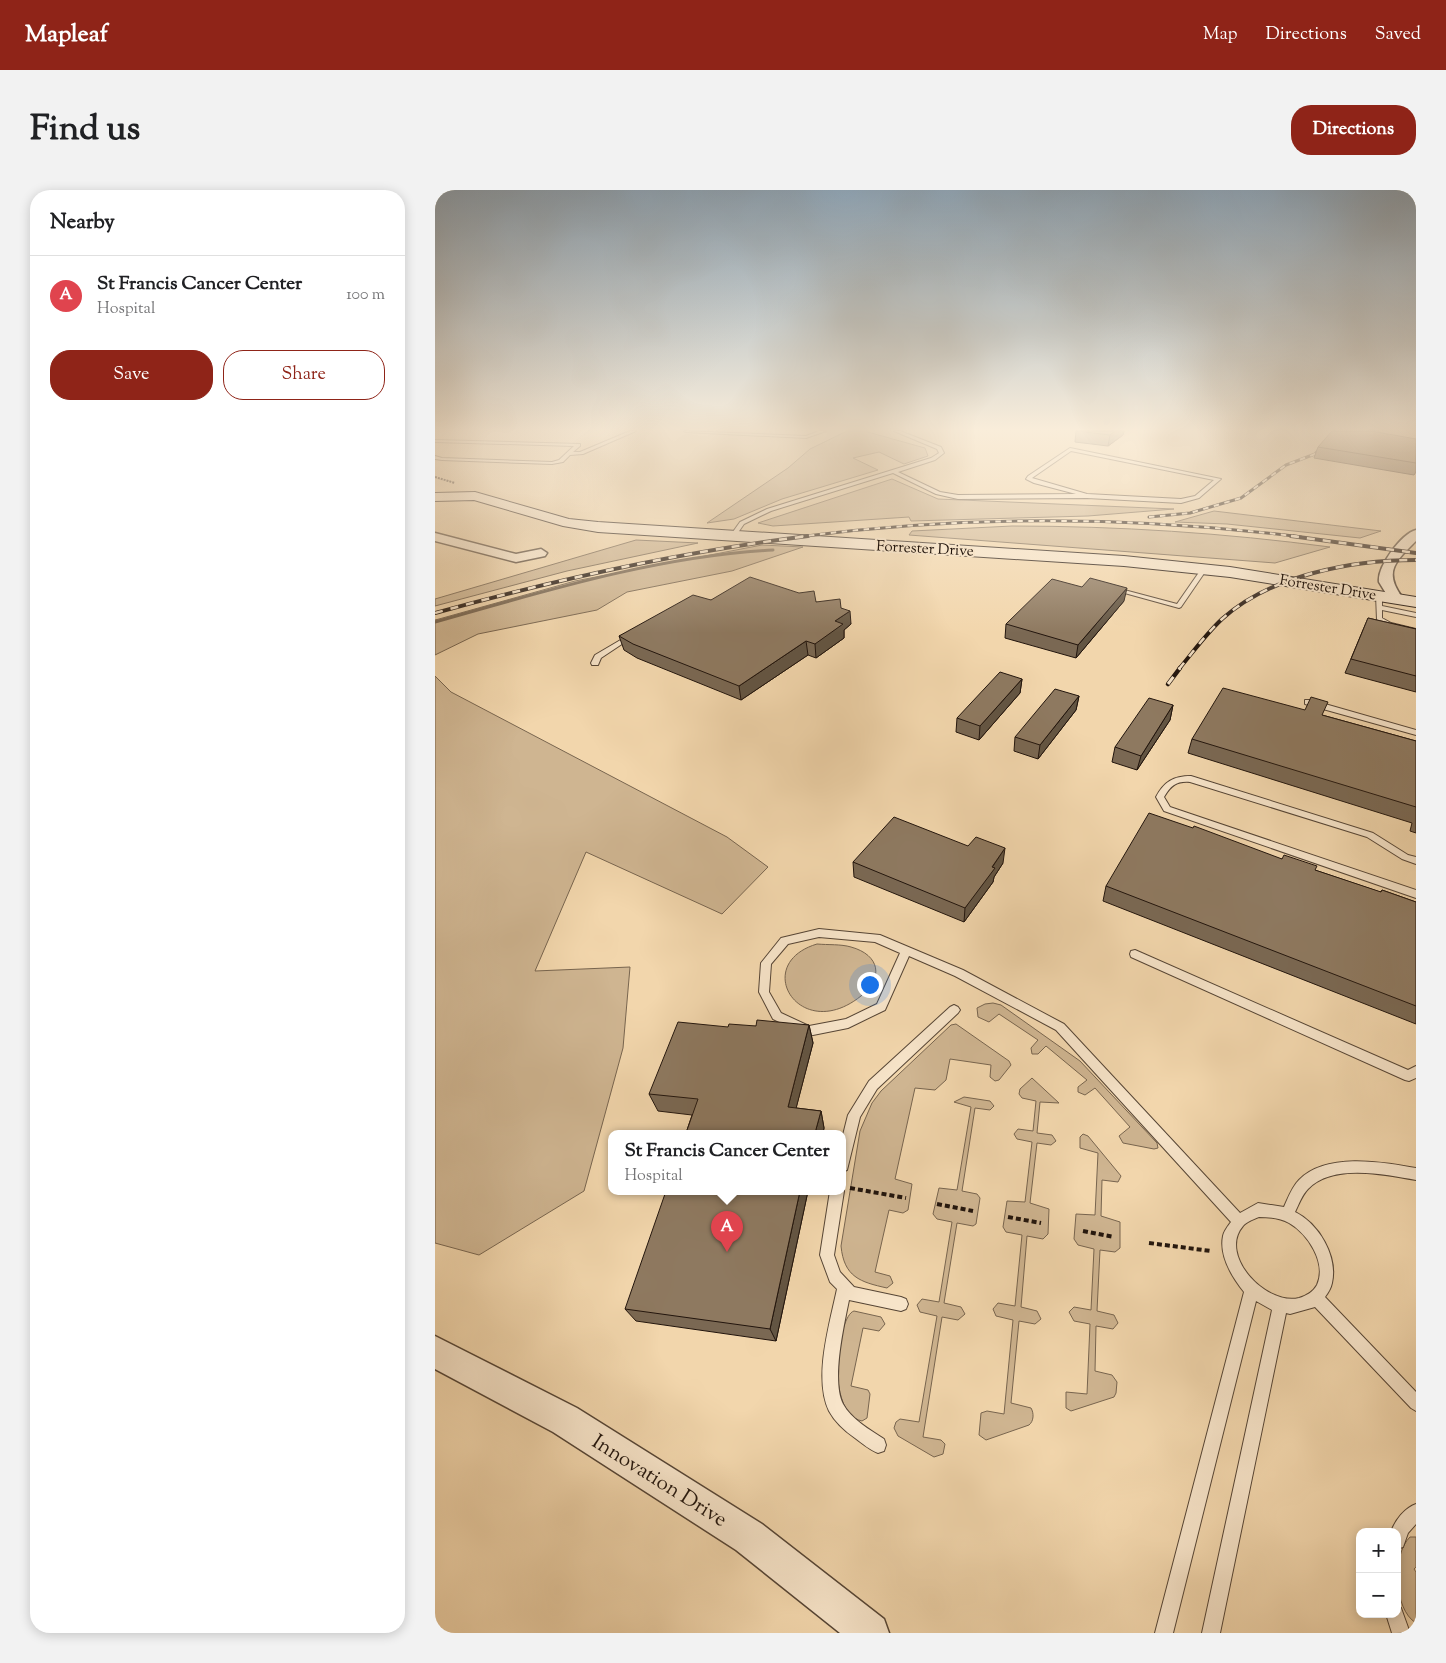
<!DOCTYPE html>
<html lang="en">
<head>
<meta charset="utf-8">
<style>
  :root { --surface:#fff; --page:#f2f2f2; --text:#202124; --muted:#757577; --line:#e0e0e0; --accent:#8f2418 }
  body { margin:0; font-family:"Sorts Mill Goudy",serif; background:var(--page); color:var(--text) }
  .controls { position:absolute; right:15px; bottom:15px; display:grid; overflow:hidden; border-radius:10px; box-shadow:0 2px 12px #0003 }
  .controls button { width:45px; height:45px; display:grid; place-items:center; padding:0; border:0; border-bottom:1px solid var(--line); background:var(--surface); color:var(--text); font:25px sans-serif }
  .you { position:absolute; left:434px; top:794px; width:18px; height:18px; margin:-12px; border:4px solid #fff; border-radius:50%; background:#1a73e8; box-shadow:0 0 0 8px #1a73e833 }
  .badge { display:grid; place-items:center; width:32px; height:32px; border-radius:50%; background:var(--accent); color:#fff; font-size:16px; font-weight:700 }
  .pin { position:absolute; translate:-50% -41px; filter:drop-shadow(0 1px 2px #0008) }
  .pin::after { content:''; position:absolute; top:26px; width:18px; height:15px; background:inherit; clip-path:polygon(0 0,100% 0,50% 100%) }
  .popup { position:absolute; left:173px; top:940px; width:238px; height:65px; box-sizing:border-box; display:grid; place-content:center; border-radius:10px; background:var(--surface); filter:drop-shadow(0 1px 4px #0005); font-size:16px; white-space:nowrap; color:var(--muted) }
  .popup b { font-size:19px; color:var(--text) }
  .popup::after { content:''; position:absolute; left:50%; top:100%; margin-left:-10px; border:10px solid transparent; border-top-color:var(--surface) }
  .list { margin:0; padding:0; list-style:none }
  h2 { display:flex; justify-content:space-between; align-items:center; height:65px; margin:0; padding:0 20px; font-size:21px }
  h2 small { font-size:16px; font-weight:400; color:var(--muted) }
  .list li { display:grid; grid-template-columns:32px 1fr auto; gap:15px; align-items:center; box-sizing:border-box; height:80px; padding:0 20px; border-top:1px solid var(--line) }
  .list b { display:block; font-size:19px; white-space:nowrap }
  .list p { margin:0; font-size:16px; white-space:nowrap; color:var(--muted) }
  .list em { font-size:16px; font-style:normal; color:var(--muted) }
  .actions { display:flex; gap:10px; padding:15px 20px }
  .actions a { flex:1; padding:11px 0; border:1px solid var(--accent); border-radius:20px; text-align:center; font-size:18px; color:var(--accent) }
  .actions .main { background:var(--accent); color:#fff }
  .map { position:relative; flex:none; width:981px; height:1443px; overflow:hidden; border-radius:20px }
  header { display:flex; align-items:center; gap:30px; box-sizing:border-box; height:70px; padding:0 25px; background:var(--accent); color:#fff }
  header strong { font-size:24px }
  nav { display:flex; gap:28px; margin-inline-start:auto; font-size:18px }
  .intro { display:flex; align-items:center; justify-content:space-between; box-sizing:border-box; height:120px; padding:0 30px }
  h1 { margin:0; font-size:35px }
  .button { padding:12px 22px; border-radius:20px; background:var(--accent); color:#fff; font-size:18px; font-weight:700 }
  main { display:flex; gap:30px; padding:0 30px }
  aside { flex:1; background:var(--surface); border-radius:20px; box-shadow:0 2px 12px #0003 }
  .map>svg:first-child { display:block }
  .green { fill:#cfb591; stroke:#78654f }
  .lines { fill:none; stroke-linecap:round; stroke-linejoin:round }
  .stream { stroke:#74614c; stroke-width:3 }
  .lane-casing { stroke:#564535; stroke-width:2 }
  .street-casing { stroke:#564535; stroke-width:3 }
  .secondary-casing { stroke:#22150d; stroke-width:2 }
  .path-far1 { stroke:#22150d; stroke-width:2; stroke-dasharray:2 1; stroke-linecap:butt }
  .path { stroke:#22150d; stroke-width:4; stroke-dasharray:5 3; stroke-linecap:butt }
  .lane { fill:#f7e4c9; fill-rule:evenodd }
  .street { fill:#f7e4c9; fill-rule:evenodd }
  .secondary { fill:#f7e4c9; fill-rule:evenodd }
  .rail-far2-casing { stroke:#22150d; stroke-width:3 }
  .rail-far1-casing { stroke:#22150d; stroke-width:4 }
  .rail-casing { stroke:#22150d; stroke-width:4.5 }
  .rail-far2 { stroke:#f7e4c9; stroke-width:2; stroke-dasharray:5.5; stroke-linecap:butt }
  .rail-far1 { stroke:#f7e4c9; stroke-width:2.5; stroke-dasharray:8; stroke-linecap:butt }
  .rail { stroke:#f7e4c9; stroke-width:3; stroke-dasharray:9; stroke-linecap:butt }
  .wall { fill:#7a6853; stroke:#22150d }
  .shaded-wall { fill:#635543; stroke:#22150d }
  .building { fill:#8e7960; stroke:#22150d }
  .labels { text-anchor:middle; stroke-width:4; stroke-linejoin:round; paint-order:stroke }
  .far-street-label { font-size:15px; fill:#22150d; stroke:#f7e4c9 }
  .near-street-label { font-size:21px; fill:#22150d; stroke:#f7e4c9 }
</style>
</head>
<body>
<header>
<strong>Mapleaf</strong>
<nav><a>Map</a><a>Directions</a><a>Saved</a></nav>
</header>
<div class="intro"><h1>Find us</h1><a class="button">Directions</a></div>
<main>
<aside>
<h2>Nearby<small></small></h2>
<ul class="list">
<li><span class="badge" style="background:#e0444e">A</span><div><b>St Francis Cancer Center</b><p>Hospital</p></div><em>100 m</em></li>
</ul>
<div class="actions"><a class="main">Save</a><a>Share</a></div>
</aside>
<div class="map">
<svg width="981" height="1443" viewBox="0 0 981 1443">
  <rect width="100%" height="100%" fill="#f2d6ac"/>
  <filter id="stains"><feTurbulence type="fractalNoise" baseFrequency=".004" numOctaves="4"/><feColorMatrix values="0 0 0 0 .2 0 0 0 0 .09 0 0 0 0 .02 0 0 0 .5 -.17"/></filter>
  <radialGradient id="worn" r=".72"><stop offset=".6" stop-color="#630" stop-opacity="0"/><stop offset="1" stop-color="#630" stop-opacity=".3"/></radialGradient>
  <path class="green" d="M412,241h17l61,17 3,8 -24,8 -25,-12 -26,6 25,12 -96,29 -48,20 -27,4 81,-55 22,-19z
    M457,289l46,20 236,10 -86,7 -177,5 -2,-4 -136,9 -15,-3z
    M779,321l167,20 -21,7 -133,-14 -52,-2z
    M577,336c107,0 212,7 318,21l-55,16 -366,-28 3,-4z
    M201,350l62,3 -131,28 -132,35v-7z
    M327,355l41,2 -71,24 -105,21 -30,18 -119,24 -43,21v-35l4,-1 136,-38z
    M0,486l16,16 276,145 41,30 -46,47 -136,-62 -51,119 95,-4 -7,81 -39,143 -105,64 -44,-12z
    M382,754c11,1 24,0 34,3 29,8 33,31 10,49 -61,49 -111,-32 -44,-52z
    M558,813l8,2 79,56 77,82 1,5 -4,1 -31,-6 -4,-7 11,-9 -35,-39 -10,7 -7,-3v-5l9,-7 -41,-34 -8,8h-6l-1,-6 7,-8 -39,-26 -10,8 -11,-5 -1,-9 8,-4z
    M521,834l53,37 2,4 -12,15 -4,1 -5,-4 1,-12 -41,-6 -4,21 -11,10 -20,-2 -20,91 17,5 -4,26 -5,3 -14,-3 -14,62 15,4 3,7 -6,5c-27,-6 -43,-11 -46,-42l19,-115 12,-28 9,-12 70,-66z
    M597,888l27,25 -19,-1 -3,31 15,2 4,6 -5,4 -14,-2 -7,60 19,6 -1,25 -5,5 -16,-3 -6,71 16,4 4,8 -6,5 -16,-3 -8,82 20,5c3,5 3,13 -2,17l-43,15 -7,-5 2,-22 6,-2 17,3 9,-94 -17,-4 -3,-7 5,-6 17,3 7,-71 -16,-3 -3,-5 4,-26 18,1 7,-60 -15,-3 -3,-5 4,-5 15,2 3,-30 -14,-3 -3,-4 1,-5z
    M529,907l26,4 4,5 -4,4 -15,-2 -13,83 15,3 3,4 -4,26 -3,2 -16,-3 -13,80 17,4 4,7 -7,6 -16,-3 -19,120 18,3 4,4 -2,10 -9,3 -36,-21 -4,-8 2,-6 4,-3 19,3 18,-106 -17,-4 -3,-7 5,-6 17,3 13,-80 -15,-3 -4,-5 6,-26 18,2 14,-83 -17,-5z
    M648,944l5,2 33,40 -3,6 -16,-2 -1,36 19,6v26l-5,4 -15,-2 -3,61 17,4 4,8 -5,6 -17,-3 -1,45 17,4 5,7 -1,11 -2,4 -43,14 -5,-3v-16l21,2 3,-70 -16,-3 -5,-9 5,-5 17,3 3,-61 -16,-4 -4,-6 2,-25 19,1 3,-62 -18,-5v-11z
    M419,1121l27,6 4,7 -6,7 -16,-3 -12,58 17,4 2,4 -3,24 -5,3c-38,-8 -24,-106 -8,-110z
    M975,1347h6v30l-2,2 2,3v51c-23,-14 -24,-69 -6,-86z"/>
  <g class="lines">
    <path class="stream" d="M0,432c110,-31 223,-66 338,-72"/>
    <g class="lane-casing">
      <path id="lane" d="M195,241h6l-53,23 -13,1 -7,7 -11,2 -110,-4 -7,-1v-3l7,2 110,4 7,-2 15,-14 -139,-4v-2l145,4v2l-7,6h7z
        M249,241l122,5 13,-5h7l-20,7 -120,-6z
        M459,241h6l41,16 3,6 -9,7 -37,12 42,20 18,3 118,-1 -42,-11 -8,-4 2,-3 42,-28 151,31 -22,19 -18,5 -94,-5 -129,1 -22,-5 -43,-21 -122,38 -27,13 -9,13 -5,-1 10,-14 27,-13 164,-51 8,-5 -2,-4zM636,261l143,29 -19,16 -14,3 -94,-5 -55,-16z
        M767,378l5,1 -26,38 -2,1 -69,-19 3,-2 64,17z
        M944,403l3,2v11l34,7v4l-34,-7v8l9,5 25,6v4l-29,-8 -10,-5 -1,-25z
        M194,445l5,1 -33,22 -3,7h-6l-1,-2 4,-8z
        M870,510h6l105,30v5l-111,-31z
        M756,586l182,57 35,22 8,2v7l-14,-5 -35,-22 -177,-55c-13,-1 -19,3 -26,15l6,10 246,83v8l-252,-87 -8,-14c8,-15 17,-21 35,-21z
        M384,739l61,6 83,35 101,54 176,189 18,-10 26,4c4,-9 8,-20 15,-27 27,-28 83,-18 117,-12v12c-30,-5 -83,-17 -108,9 -6,6 -9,15 -13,23 24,12 43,44 37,71 -1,5 -4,10 -7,14l91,95v19l-5,-3 -96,-101 -25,7 -4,-1 -66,320h-18l70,-323 -16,-9 -83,332h-18l89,-341c-12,-15 -25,-36 -21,-56 1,-5 5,-10 8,-14l-175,-192 -101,-54 -46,-20 -24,54 -37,18 -40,8 -35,-17 -14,-27 2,-29 20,-25zM384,747l56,5 25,11 -23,51 -31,15 -37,7 -28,-13 -12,-21 2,-28 17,-20zM824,1027c11,0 21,1 30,6 19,11 38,40 28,62 -4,7 -11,11 -18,13 -33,8 -81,-43 -56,-72 3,-4 11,-7 16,-9z
        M700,760l273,120 8,-4v12l-7,3 -4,-1 -274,-123 -1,-3 1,-3z
        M519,815l4,2 2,3 -2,3 -81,76 -17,28 -12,49 -1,4 -5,2v-33l6,-24 21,-34 81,-74z
        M407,997l2,4 -10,64 6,17 14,15 47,10 5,2 2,5 -2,5 -5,2 -52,-11c-5,25 -18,81 -6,104 8,15 27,26 41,35l2,6 -2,6 -6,2c-8,-3 -15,-9 -23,-15 -10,-7 -20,-16 -26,-27 -16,-33 1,-88 8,-122l-7,-7 -10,-27 10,-64h12z
        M981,1314v20l-8,9 -5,14 -6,2v-17h-6c4,-12 14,-24 25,-28z
        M962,1416l4,2 9,25h-18l-6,-19h11z"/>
    </g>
    <g class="street-casing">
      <path id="street" d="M981,340v11c-20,20 -33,30 -14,56l-2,3h-10l-11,-18c-2,-15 22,-48 37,-52z
        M0,343l81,21 25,-5 6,4 -2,3 -29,6 -81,-21z
        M0,1146l142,72 185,116 122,95 5,14h-49l-104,-83 -183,-118 -118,-63z"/>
    </g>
    <g class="secondary-casing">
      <path id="secondary" d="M40,302l94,27 29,3 526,34 106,11 186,30v10l-186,-30 -106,-11 -526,-34 -35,-6 -89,-26 -39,1v-8z"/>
    </g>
    <path class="path-far1" d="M0,287l20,6"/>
    <path class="path" d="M415,998l56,10
      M502,1014l36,7
      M573,1027l33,6
      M648,1041l31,6
      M714,1053l62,8"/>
    <use href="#lane" class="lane"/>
    <use href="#street" class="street"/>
    <use href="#secondary" class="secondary"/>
    <g class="rail-far2-casing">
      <path id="rail-far2" d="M714,327l41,-4 51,-15 45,-33 29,-11 20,-23
        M363,347c167,-22 336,-21 503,0"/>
    </g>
    <g class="rail-far1-casing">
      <path id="rail-far1" d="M856,346l125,17
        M0,423c123,-34 246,-61 373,-77
        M744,479c14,-17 27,-35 43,-50 49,-44 130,-59 194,-59"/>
    </g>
    <g class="rail-casing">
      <path id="rail" d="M733,494l12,-16"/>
    </g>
    <use href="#rail-far2" class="rail-far2"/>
    <use href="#rail-far1" class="rail-far1"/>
    <use href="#rail" class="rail"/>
  </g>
  <path class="wall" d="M641,241h48l-1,4 -15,11 -33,-4z
    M981,249v33l-2,3 -100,-17 4,-11z
    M276,410l105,2 25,6 10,16 -7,6v8l-28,20 -8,-3 -67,45 -104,-42 -13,-8 -5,-14z
    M689,411l-48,57 -71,-20 1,-14z
    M933,428l48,11v63l-71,-19z
    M587,489l-2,14 -41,47 -23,-8 1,-14z
    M644,506l-3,14 -38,49 -24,-8 1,-14z
    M738,515l-3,15 -33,50 -25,-8 3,-15z
    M887,525l94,26v92l-6,-2 2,-8 -224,-70 4,-14z
    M847,669l98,33 2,-2 34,12v122l-313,-123 3,-15z
    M418,672l150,1 -9,14 -1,5 -29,40 -110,-45z
    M374,835l4,18 -17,65 25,3 3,17 -1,5h-137l6,-18 -34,-4 -9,-17 79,-67z
    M373,1001l-32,150 -140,-20 -11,-12z"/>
  <path class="shaded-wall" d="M680,241h9l-1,4 -15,11 2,-11z
    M692,398l-3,13 -48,57 2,-13z
    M415,421l1,13 -7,6v8l-28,20 -1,-14 20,-23z
    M371,451l2,14 -67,45 -2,-14z
    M587,489l-2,14 -41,47 1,-14z
    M644,506l-3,14 -38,49 2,-14z
    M738,515l-3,15 -33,50 4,-14z
    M570,658l-2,15 -9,14 -1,5 -29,40 1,-14z
    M374,835l4,18 -21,81 -4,-17z
    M386,921l3,17 -1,5h-8z
    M365,1001h8l-32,150 -6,-12z"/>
  <path class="building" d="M641,241h39l-5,4z
    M897,241h39l45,8v24l-98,-16z
    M315,387l49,16 15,-2 2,11 24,-3 1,9 9,3 -15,10 8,3 -28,20 -9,-3 -67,45 -106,-42 -14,-8 74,-41 18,5z
    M655,388l37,10 -49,57 -72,-21 46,-45 30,8z
    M933,428l48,11v47l-65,-17z
    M565,482l22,7 -42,47 -23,-8z
    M788,498l82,22 6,-13 17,5 -6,13 94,26v66l-224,-68z
    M620,499l24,7 -39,49 -25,-8z
    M714,508l24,7 -32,51 -26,-9z
    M714,623l44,15 1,-2 88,33 2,-4 33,11 -2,4 66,22 1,-2 34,12v104l-310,-120z
    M459,627l74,29 8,-9 29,11 -13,19 3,1 -30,40 -112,-46z
    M322,830l52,5 -21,82 33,4 -6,22h-129l12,-34 -49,-5 29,-72 50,5 1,-3 27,2z
    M231,1001h134l-30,138 -145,-20z"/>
  <linearGradient id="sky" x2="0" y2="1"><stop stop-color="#8fa7ba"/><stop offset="0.54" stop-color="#f9edda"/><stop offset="1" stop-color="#f9edda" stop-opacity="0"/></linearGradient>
  <rect width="981" height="443" fill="url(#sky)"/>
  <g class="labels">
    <g class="far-street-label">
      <text transform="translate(490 358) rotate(3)" y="5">Forrester Drive</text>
      <text transform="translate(893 397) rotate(9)" y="5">Forrester Drive</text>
    </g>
    <g class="near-street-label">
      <text transform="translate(225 1290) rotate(32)" y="7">Innovation Drive</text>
    </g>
  </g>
  <rect width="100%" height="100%" filter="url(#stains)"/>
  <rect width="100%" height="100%" fill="url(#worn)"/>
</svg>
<div class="controls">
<button>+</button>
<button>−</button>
</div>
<div class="you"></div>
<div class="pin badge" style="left:292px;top:1062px;background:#e0444e">A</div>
<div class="popup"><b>St Francis Cancer Center</b>Hospital</div>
</div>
</main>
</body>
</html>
